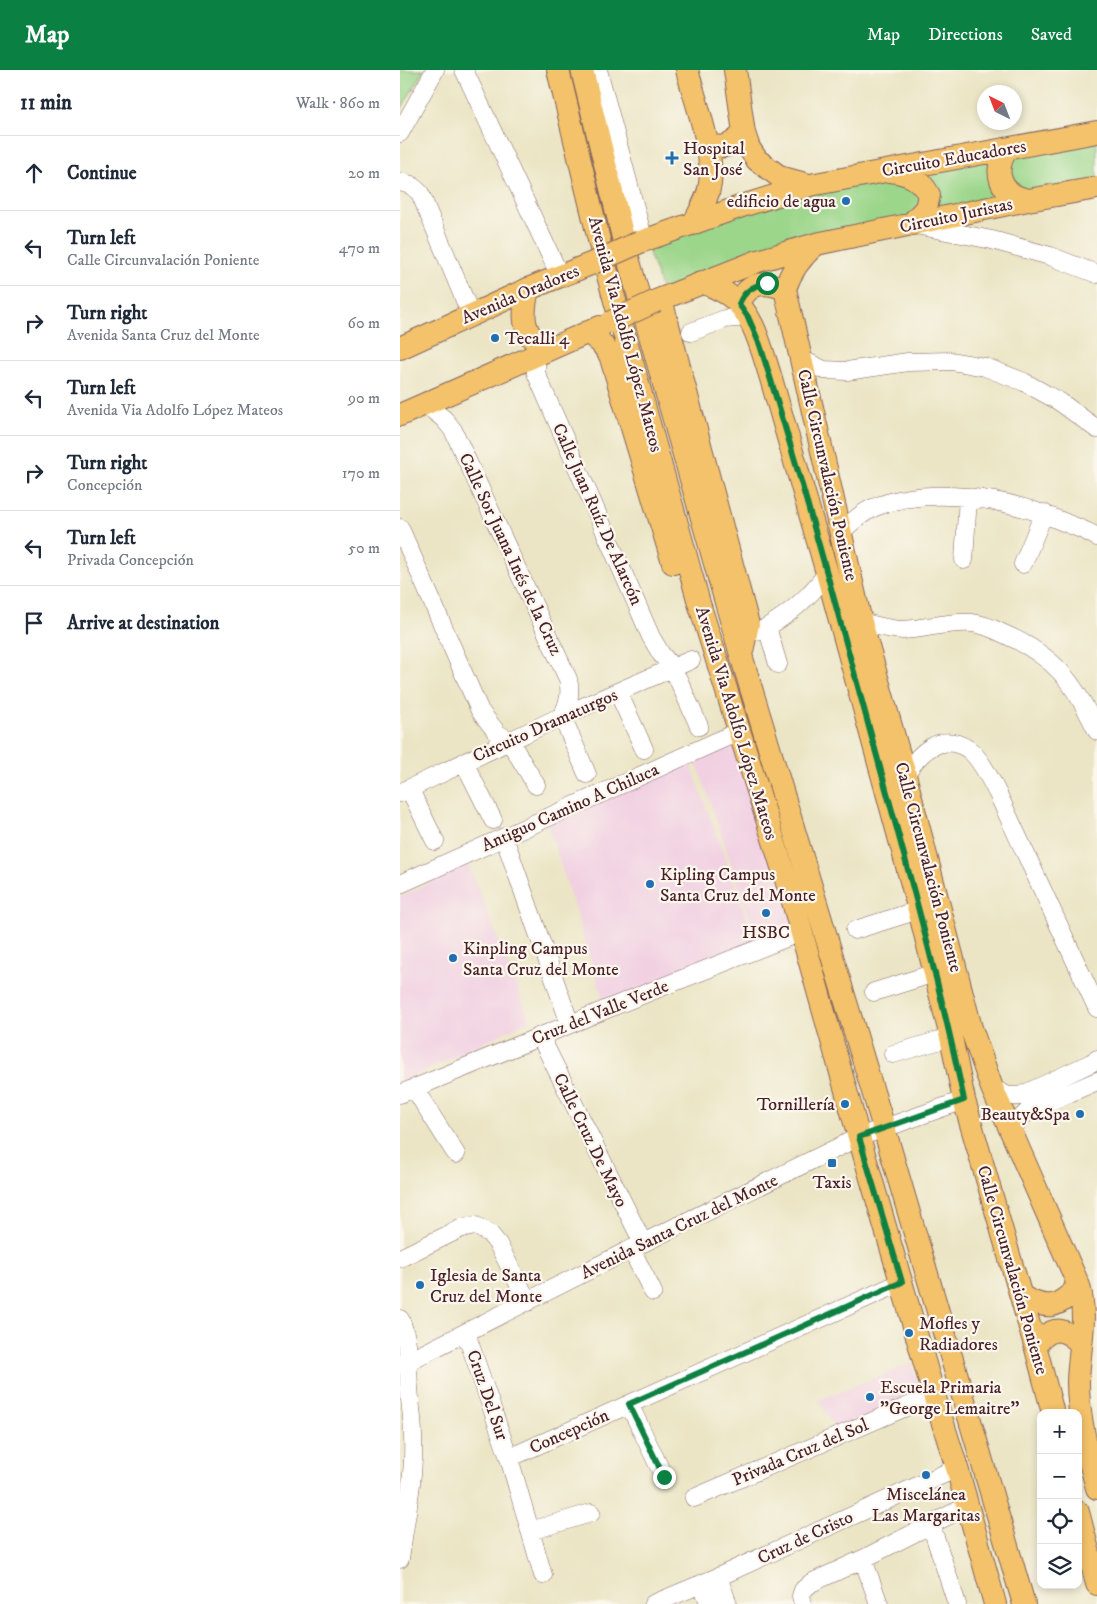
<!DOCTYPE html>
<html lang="en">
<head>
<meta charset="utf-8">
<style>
  :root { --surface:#fff; --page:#f6f6f7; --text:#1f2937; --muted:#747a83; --line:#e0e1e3; --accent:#0b8043 }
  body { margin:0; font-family:"IM FELL DW Pica",serif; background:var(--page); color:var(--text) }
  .controls { position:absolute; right:15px; bottom:15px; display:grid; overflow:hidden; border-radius:10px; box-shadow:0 2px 8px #0003 }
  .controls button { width:45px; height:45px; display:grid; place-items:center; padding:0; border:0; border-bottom:1px solid var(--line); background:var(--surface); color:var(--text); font:25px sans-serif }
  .compass { position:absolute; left:577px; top:15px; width:45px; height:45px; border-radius:50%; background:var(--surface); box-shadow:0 2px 8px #0003; rotate:318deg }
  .stop { position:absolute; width:15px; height:15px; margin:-11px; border:4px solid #0b8043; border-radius:50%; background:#fff }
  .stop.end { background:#0b8043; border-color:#fff; box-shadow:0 1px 5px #0008 }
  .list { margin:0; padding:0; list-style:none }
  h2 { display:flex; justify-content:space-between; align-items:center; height:65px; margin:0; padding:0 20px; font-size:21px }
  h2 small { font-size:16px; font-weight:400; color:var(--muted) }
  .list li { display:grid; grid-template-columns:32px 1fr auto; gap:15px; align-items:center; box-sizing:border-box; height:75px; padding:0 20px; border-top:1px solid var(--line) }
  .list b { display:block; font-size:19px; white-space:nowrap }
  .list p { margin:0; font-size:16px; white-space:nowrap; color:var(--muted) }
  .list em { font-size:16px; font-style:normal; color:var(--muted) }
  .icon { flex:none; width:28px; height:28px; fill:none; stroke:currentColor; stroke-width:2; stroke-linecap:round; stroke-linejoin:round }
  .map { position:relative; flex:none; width:697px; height:1534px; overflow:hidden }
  header { display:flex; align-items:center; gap:30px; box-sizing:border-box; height:70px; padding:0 25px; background:var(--accent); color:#fff }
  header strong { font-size:24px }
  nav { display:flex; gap:28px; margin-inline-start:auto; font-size:18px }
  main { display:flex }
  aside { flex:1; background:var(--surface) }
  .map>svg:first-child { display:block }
  .built { fill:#f1d0e2 }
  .green { fill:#9bd68a; stroke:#727a5a }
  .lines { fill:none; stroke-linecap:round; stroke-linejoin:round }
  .minor-casing { stroke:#826461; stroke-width:19 }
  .major-casing { stroke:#826461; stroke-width:24 }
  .minor { stroke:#fff; stroke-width:18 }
  .major { stroke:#f3c26a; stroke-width:22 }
  .major-bridge-casing { stroke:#826461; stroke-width:24; stroke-linecap:butt }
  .major-bridge { stroke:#f3c26a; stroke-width:22 }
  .route { stroke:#0b8043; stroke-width:6 }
  .poi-dot { fill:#1f6fb2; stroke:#fbf7ec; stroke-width:2 }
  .labels { text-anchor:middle; stroke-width:4.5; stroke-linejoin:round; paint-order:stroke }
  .poi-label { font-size:18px; fill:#4a1f2b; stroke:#fbf7ec; text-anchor:start }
  .street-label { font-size:18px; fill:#4a1f2b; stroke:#fbf7ec }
</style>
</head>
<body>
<header>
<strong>Map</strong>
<nav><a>Map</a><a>Directions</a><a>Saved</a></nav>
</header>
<main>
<aside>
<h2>11 min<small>Walk · 860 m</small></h2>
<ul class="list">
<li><svg class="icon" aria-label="ahead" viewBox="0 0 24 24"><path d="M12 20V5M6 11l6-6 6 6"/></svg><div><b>Continue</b></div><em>20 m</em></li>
<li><svg class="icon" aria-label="left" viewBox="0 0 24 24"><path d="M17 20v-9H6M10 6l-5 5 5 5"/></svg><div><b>Turn left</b><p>Calle Circunvalación Poniente</p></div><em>470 m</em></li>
<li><svg class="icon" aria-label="right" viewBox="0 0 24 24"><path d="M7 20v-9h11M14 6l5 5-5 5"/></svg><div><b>Turn right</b><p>Avenida Santa Cruz del Monte</p></div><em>60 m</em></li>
<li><svg class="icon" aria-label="left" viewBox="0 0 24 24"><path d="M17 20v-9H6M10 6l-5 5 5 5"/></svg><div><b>Turn left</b><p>Avenida Via Adolfo López Mateos</p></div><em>90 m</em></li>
<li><svg class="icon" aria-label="right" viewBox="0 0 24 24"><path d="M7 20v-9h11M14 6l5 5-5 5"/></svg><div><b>Turn right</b><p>Concepción</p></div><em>170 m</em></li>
<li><svg class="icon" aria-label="left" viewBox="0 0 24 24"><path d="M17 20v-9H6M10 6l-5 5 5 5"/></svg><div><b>Turn left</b><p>Privada Concepción</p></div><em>50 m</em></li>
<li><svg class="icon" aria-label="arrive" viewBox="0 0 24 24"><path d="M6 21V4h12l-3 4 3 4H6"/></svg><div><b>Arrive at destination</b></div></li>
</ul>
</aside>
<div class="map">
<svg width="697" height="1534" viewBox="0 0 697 1534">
  <rect width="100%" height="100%" fill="#fbf7ec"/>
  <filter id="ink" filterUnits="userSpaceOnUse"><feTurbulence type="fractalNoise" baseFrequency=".02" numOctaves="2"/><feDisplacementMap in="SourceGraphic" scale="10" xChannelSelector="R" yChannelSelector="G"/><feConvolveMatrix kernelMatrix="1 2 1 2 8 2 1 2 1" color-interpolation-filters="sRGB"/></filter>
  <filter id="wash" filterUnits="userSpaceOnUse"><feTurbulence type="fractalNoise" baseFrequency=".0096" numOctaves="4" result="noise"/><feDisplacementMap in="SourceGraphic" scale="20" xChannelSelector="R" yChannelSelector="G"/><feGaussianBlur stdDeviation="1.12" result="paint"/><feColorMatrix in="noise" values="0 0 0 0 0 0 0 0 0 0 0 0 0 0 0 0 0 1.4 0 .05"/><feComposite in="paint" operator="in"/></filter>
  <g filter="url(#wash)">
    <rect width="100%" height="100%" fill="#ebe5c5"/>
    <path class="built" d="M337,664l63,195 -41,16 -65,-190z
      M289,690l68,185 -152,60 -58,-183z
      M68,794l62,156 -113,55 -17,6v-184z
      M512,1293l9,31 -86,35 -16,-29z"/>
    <path class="green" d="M0,0h24l-24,41z
      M697,59v53l-65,12 -368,102 -19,-55 100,-36z"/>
  </g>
  <g filter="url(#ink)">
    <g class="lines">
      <g class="minor-casing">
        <path id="minor" d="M64,0l96,206
          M198,0l46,171
          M0,63l35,-63
          M0,112l11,3 9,8 51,122
          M516,155l76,15 58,16 47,18
          M291,262l34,-13 23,-2
          M136,285v18l115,264 10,17 12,14 26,58
          M401,289l23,11 23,1 61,-9 43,-1 34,6 39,15 36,20 37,27
          M25,334l19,15 9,11 115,249c3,14 1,24 -6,37l25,58
          M0,458l80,183 18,23 11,6 27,45
          M440,463c10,-10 20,-19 33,-25 58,-24 138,-9 193,15 10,4 22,8 31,14
          M564,490l4,-63
          M623,494l21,-51
          M461,552c14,3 28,8 42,8 23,-1 45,-9 69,-7 11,1 22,6 32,11 51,22 70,48 93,97
          M367,557l11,37
          M360,561c26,-14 50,-34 67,-58
          M218,622l26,57
          M64,692l29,58
          M505,705c14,-22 35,-44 63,-26 13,9 23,32 30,45l99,214
          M9,718l26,53
          M0,723l162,-77 129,-56
          M104,767l66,187
          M0,814l340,-153
          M455,860l64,-20
          M474,922l61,-19
          M140,966l103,207
          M493,984l58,-17
          M14,1018l42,66
          M592,1018l16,8h12l71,-33 6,-4
          M0,1024l224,-92 177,-70
          M612,1060l8,-11 8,-8 69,-30
          M231,1179l22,43
          M0,1188l62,-30 14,-2 13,7 9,11 30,58
          M0,1249c11,26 7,41 9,68 1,16 4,33 4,50 2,40 -8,82 -13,122
          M66,1263l43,125 34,117
          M0,1294l9,-3 234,-118 216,-106 105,-37
          M229,1334l35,73
          M109,1388l393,-176
          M294,1428l240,-103
          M531,1455l26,79
          M130,1461l61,-18
          M463,1489l16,45
          M318,1507l10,27
          M301,1514l9,20
          M253,1534l65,-27 239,-109
          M403,1534l-2,-8 2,-6 8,-7 52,-24 104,-53"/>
      </g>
      <g class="major-casing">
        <path id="major" d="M158,0l47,195 94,338 94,299 66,235 75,258 23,73 38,136
          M182,0l46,188 113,397 143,473 140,476
          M287,0c9,33 27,81 23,114 -2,15 -10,27 -17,40
          M335,0l9,63 5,15 8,12 23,17 29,8
          M307,75c18,4 23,1 37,-12
          M607,79c-15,23 -7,46 21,51
          M490,101c18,2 30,7 39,24l-3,13 -15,16
          M240,172l105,-37 65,-20 287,-53
          M416,174c-15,13 -25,26 -31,45l76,333 44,153 66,253 21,60 87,198c9,34 0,62 -1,96 0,35 10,73 19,106
          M302,212c10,4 20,8 28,14 24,18 31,52 40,79l57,198 92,337 32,127 13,63 71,245 18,68
          M128,219c-6,27 -7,45 18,61
          M261,229l87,325 -6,27
          M256,231l102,-40 58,-17 212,-44 69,-12
          M339,234c9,-23 27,-23 46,-15
          M188,262l13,11 9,12 63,208
          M0,278l128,-59 65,-26
          M0,345l200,-88
          M621,1226c27,15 37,12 58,-10
          M635,1275c17,-19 27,-19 46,-1
          M678,1442l19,72"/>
      </g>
      <use href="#minor" class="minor"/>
      <use href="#major" class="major"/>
      <g class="major-bridge-casing">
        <path id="major-bridge" d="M193,193l47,-21
          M211,252l45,-21"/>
      </g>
      <use href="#major-bridge" class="major-bridge"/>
    </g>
  </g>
  <g class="lines" filter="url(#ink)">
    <path class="route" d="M264,1407l-35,-73 273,-122 -43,-145 105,-37c-25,-120 -58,-239 -91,-358 -36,-133 -72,-266 -113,-397l-12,-28 -9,-13c5,-13 15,-19 28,-21"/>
  </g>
  <g class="poi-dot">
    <path d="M269.5 80.5h5v5h5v5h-5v5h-5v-5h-5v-5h5z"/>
    <circle cx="446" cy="131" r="5"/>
    <circle cx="95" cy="268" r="5"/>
    <circle cx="250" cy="814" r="5"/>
    <circle cx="366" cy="843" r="5"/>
    <circle cx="53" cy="888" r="5"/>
    <circle cx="445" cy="1034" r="5"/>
    <circle cx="680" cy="1044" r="5"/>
    <rect x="427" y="1088" width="10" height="10" rx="2.5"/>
    <circle cx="20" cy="1215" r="5"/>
    <circle cx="509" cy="1263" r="5"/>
    <circle cx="470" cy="1327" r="5"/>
    <circle cx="526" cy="1405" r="5"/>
  </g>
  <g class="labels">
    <g class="poi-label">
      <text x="283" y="84">Hospital<tspan x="283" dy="21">San José</tspan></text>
      <text x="436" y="137" text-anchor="end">edificio de agua</text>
      <text x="105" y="274">Tecalli 4</text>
      <text x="260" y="810">Kipling Campus<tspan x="260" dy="21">Santa Cruz del Monte</tspan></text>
      <text x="366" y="868" text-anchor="middle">HSBC</text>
      <text x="63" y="884">Kinpling Campus<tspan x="63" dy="21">Santa Cruz del Monte</tspan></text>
      <text x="435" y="1040" text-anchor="end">Tornillería</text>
      <text x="670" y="1050" text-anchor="end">Beauty&amp;Spa</text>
      <text x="432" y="1118" text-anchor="middle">Taxis</text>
      <text x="30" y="1211">Iglesia de Santa<tspan x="30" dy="21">Cruz del Monte</tspan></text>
      <text x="519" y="1259">Mofles y<tspan x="519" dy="21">Radiadores</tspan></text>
      <text x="480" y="1323">Escuela Primaria<tspan x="480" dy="21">"George Lemaitre"</tspan></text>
      <text x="526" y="1430" text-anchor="middle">Miscelánea<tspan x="526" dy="21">Las Margaritas</tspan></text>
    </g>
    <g class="street-label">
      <text transform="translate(554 88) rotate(-10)" y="6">Circuito Educadores</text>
      <text transform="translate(556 145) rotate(-12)" y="6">Circuito Juristas</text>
      <text transform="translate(120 224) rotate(-23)" y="6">Avenida Oradores</text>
      <text transform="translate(226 264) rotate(75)" y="6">Avenida Via Adolfo López Mateos</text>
      <text transform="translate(428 405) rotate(77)" y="6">Calle Circunvalación Poniente</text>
      <text transform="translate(198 444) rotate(66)" y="6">Calle Juan Ruíz De Alarcón</text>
      <text transform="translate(111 484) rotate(65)" y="6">Calle Sor Juana Inés de la Cruz</text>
      <text transform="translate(337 653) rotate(73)" y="6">Avenida Via Adolfo López Mateos</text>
      <text transform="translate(145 655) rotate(-24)" y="6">Circuito Dramaturgos</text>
      <text transform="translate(170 737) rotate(-24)" y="6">Antiguo Camino A Chiluca</text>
      <text transform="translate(529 797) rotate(75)" y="6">Calle Circunvalación Poniente</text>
      <text transform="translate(200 942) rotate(-22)" y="6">Cruz del Valle Verde</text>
      <text transform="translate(191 1070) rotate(64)" y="6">Calle Cruz De Mayo</text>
      <text transform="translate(279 1156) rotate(-26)" y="6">Avenida Santa Cruz del Monte</text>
      <text transform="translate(613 1200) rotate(74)" y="6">Calle Circunvalación Poniente</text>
      <text transform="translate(88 1325) rotate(71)" y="6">Cruz Del Sur</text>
      <text transform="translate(169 1361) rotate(-24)" y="6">Concepción</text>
      <text transform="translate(400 1382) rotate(-23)" y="6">Privada Cruz del Sol</text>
      <text transform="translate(405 1467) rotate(-25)" y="6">Cruz de Cristo</text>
    </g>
  </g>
</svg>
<div class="controls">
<button>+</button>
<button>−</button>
<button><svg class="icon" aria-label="locate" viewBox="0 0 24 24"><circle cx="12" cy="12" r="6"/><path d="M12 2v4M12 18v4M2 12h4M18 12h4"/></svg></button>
<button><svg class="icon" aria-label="layers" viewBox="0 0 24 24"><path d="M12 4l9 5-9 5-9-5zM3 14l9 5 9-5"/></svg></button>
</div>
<svg class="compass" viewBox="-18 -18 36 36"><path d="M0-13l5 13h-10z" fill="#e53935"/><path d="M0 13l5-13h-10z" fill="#747a83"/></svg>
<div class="stop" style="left:367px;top:213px"></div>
<div class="stop end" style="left:264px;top:1407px"></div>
</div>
</main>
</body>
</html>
